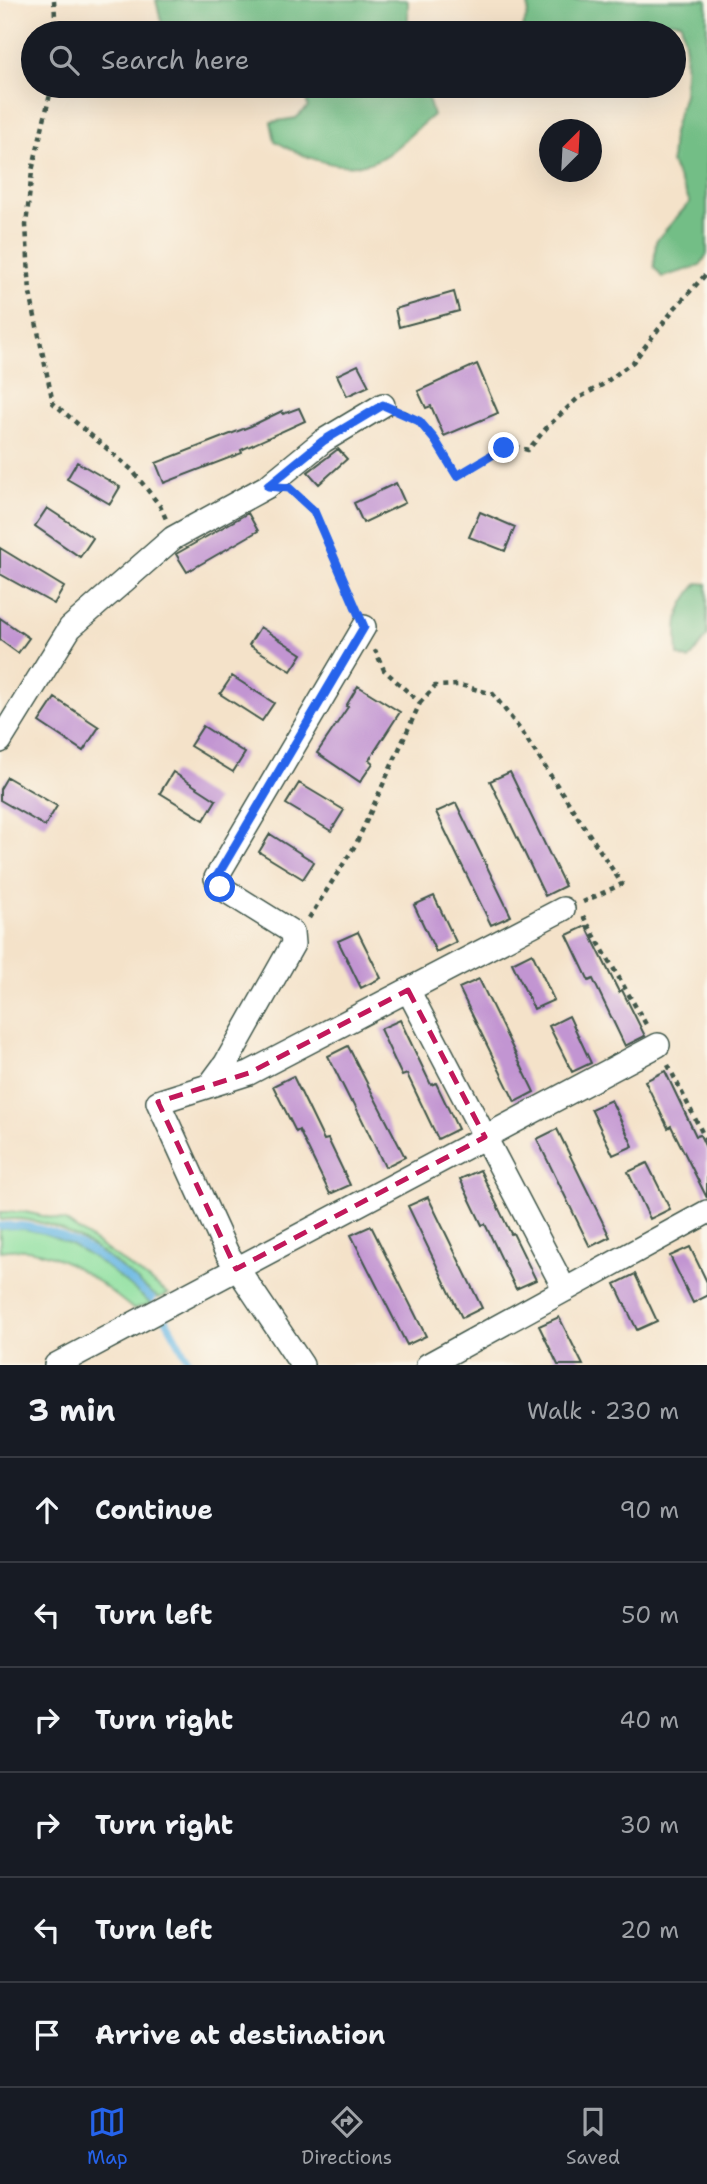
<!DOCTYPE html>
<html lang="en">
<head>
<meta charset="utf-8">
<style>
  :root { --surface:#171b24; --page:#20242c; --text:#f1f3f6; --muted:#9ea1a6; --line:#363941; --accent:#2563eb }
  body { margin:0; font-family:"Shantell Sans",sans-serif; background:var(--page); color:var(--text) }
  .compass { position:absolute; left:539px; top:119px; width:63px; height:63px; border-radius:50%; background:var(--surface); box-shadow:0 7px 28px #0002; rotate:24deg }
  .stop { position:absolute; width:21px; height:21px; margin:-16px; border:5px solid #2563eb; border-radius:50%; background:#fff }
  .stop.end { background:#2563eb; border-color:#fff; box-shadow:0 2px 7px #0008 }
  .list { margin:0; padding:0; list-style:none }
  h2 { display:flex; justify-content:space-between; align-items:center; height:91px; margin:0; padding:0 28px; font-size:30px }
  h2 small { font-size:23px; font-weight:400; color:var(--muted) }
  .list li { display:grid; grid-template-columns:46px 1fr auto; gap:21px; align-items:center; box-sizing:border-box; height:105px; padding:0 28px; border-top:2px solid var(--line) }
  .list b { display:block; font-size:26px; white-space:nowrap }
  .list em { font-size:23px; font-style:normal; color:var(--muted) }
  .icon { flex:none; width:38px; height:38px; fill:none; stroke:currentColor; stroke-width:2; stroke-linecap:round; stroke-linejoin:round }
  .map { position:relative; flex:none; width:707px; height:1365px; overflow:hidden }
  .search { position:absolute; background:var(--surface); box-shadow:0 7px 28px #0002; left:21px; right:21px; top:21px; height:77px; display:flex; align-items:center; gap:18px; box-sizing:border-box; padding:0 24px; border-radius:38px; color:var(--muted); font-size:26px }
  .sheet { height:721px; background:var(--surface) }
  nav { display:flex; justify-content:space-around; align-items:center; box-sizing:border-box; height:98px; border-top:2px solid var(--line); background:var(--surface); font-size:19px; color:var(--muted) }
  nav a { display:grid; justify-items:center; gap:4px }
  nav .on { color:var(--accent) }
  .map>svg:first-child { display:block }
  .green { fill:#8fe0a0; stroke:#578e6a; stroke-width:2 }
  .forest { fill:#73be86; stroke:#497e5d; stroke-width:2 }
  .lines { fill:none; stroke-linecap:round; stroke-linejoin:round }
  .stream { stroke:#69b8e4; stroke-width:7 }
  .building { fill:#c295d2 }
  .minor-casing { stroke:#3f564a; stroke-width:26 }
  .path { stroke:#3f564a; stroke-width:4.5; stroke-dasharray:5 5; stroke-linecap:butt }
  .minor { stroke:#fff; stroke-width:23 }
  .route { stroke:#2563eb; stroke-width:9 }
  .marked { fill:none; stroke:#c2185b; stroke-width:5; stroke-dasharray:14 9; stroke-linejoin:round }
</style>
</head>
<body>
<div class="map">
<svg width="707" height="1365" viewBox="0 0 707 1365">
  <rect width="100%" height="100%" fill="#fbf7ec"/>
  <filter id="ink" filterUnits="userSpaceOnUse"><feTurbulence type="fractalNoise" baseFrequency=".0143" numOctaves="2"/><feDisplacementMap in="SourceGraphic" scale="14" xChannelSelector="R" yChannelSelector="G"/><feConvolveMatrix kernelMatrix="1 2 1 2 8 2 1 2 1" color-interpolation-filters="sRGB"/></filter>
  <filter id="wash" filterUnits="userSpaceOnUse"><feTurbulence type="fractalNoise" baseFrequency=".00686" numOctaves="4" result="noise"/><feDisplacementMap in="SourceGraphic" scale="28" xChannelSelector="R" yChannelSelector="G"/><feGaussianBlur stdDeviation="1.57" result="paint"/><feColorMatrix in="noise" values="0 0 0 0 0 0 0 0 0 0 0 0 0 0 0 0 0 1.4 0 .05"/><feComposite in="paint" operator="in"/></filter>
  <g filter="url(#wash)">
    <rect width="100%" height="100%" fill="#f4e2c9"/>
    <path class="green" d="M0,1212h25l40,9 104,73 -11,4c-43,-35 -98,-87 -158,-78z
      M14,1228c53,3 99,42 137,76l-18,5c-38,-30 -81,-68 -133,-58v-22z"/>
    <path class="forest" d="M156,0h252v33h-244z
      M529,0h178v254l-7,12 -38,11 -8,-10 2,-26 34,-39 -19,-39 2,-31 11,-38 2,-46 -5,-26 -23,-1 -34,12h-103l7,-20z
      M298,86h126l9,29c-15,12 -29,27 -45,39 -34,24 -81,6 -113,-13l-4,-19 25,-4 12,-11 -4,-17z
      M698,583l9,1v52l-18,24 -11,-5c-2,-34 -3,-45 20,-72z"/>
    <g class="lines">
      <path class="stream" d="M0,1226c58,-7 111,37 152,73
        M165,1318l26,47"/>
    </g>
    <g id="blocks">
      <path class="building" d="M454,292l5,19 -60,16 -4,-18z
        M477,364l21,49 -54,23 -13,-30 -5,2 -8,-17z
        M358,365l11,21 -22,10 -10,-21z
        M299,408l6,13 -64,29 1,3 -78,30 -8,-20 95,-37 31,-15 1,3z
        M338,449l9,10 -28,25 -11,-12z
        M77,462l43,25 -10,17 -43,-25z
        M396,483l9,20 -42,20 -9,-20z
        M47,508l46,30 -13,19 -45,-31z
        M480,512l35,15 -10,24 -36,-14z
        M248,513l10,18 -71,41 -11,-18z
        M0,548l64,39 -10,17 -54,-30z
        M0,618l29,20 -11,15 -18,-13z
        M260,627l42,27 -11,17 -42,-26z
        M232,676l42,27 -12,18 -42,-27z
        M358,686l42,26 -31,48 4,3 -13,19 -43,-29 31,-46 -2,-1z
        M55,698l44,29 -16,24 -44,-29z
        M203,726l42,27 -12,19 -43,-26z
        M173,772l43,28 -12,20 -44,-27z
        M510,772l55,114 -20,10 -55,-115z
        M7,777l50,29 -12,20 -45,-26v-11z
        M299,783l45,27 -13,21 -45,-27z
        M456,803l55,113 -20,9 -55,-113z
        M270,834l44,28 -11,17 -44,-27z
        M434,896l22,46 -20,10 -22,-47z
        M586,926l33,66 3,-2 23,46 -20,10 -32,-67 -4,2 -22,-46z
        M358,932l23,46 -20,10 -23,-47z
        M532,953l22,47 -20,9 -22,-46z
        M479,979l55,113 -19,10 -56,-114z
        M569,1016l22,47 -19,9 -23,-46z
        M400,1020l31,65 5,-2 22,46 -20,10 -31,-65 -5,2 -22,-47z
        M348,1046l57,111 -20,10 -32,-66 -2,1 -23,-46z
        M665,1071l31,65 4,-1 7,15v48l-36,-72 -3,2 -23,-47z
        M293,1076l31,64 4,-1 22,46 -20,9 -31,-64 -3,2 -23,-46z
        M611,1100l22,46 -20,9 -22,-46z
        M557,1129l53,108 -20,10 -53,-108z
        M647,1163l23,46 -20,10 -22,-47z
        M480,1170l31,64 2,-1 23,47 -20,9 -31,-65 -3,1 -22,-46z
        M428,1197l54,111 -20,10 -54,-112z
        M371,1226l55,110 -19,9 -56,-110z
        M690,1247l17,35v14l-14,7 -23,-47z
        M635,1274l22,47 -20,9 -22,-46z
        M559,1317l24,48h-25l-19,-39z"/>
    </g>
  </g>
  <g filter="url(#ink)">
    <use href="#blocks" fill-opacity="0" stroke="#3f564a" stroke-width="2"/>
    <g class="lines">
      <g class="minor-casing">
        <path id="minor" d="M0,741l70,-113 103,-90 95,-52 55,-45 60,-36
          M408,990l157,300
          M209,1086l17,-23 67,-119 -1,-12 -72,-45 -4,-9 148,-251
          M56,1365l602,-320
          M302,1365l-75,-112 -69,-151 91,-29 314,-164
          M428,1365l279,-153"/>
      </g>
      <path class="path" d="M54,0l2,33
        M52,86l-20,85 -6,54 4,68 23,110 79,67 28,36 6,13
        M403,412c27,12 39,40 54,64l47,-28 13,-1 11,3 20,-24 29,-27 25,-14 31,-23 41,-53 33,-36
        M295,493l19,18 41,96
        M420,703l15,-17 25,-1 33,9 29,38 100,152 -39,18
        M583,916l64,110
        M309,918l47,-74 64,-141 -36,-33 -9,-20
        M668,1065l39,77"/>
      <use href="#minor" class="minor"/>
    </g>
  </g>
  <g class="lines" filter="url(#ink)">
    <path class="route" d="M220,887l-4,-9 148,-251 -50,-116 -25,-23 -21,-2 55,-45 60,-36 36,16 16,19 22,36 47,-28"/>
  </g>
  <path class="marked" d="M408,990l77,147 -249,132 -78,-167 91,-29z"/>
</svg>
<svg class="compass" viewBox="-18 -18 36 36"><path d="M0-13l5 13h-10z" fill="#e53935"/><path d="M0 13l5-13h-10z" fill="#9ea1a6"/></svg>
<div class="stop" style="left:220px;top:887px"></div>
<div class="stop end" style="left:504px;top:448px"></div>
<div class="search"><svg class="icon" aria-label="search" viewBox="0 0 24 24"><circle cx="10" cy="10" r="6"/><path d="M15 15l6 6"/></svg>Search here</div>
</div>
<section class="sheet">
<h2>3 min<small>Walk · 230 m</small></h2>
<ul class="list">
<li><svg class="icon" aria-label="ahead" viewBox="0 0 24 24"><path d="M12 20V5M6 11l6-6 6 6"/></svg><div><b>Continue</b></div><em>90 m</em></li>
<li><svg class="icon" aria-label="left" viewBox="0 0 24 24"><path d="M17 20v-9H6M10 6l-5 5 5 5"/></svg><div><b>Turn left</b></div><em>50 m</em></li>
<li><svg class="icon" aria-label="right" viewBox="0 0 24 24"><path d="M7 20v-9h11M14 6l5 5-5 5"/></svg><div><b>Turn right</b></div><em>40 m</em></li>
<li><svg class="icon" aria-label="right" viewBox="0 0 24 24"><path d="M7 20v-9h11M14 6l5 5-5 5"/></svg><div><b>Turn right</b></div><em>30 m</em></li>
<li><svg class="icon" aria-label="left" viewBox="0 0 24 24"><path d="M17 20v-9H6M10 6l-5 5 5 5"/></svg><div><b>Turn left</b></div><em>20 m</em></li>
<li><svg class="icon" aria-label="arrive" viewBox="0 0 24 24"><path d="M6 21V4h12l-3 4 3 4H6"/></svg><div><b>Arrive at destination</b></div></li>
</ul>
</section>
<nav>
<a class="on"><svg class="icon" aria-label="map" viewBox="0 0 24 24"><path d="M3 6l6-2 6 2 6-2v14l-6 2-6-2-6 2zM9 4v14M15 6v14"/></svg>Map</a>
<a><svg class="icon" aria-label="directions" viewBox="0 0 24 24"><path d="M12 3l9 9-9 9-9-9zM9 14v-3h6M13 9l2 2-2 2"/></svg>Directions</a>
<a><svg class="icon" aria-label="saved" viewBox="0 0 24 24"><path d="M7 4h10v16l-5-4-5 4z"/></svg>Saved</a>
</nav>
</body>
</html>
